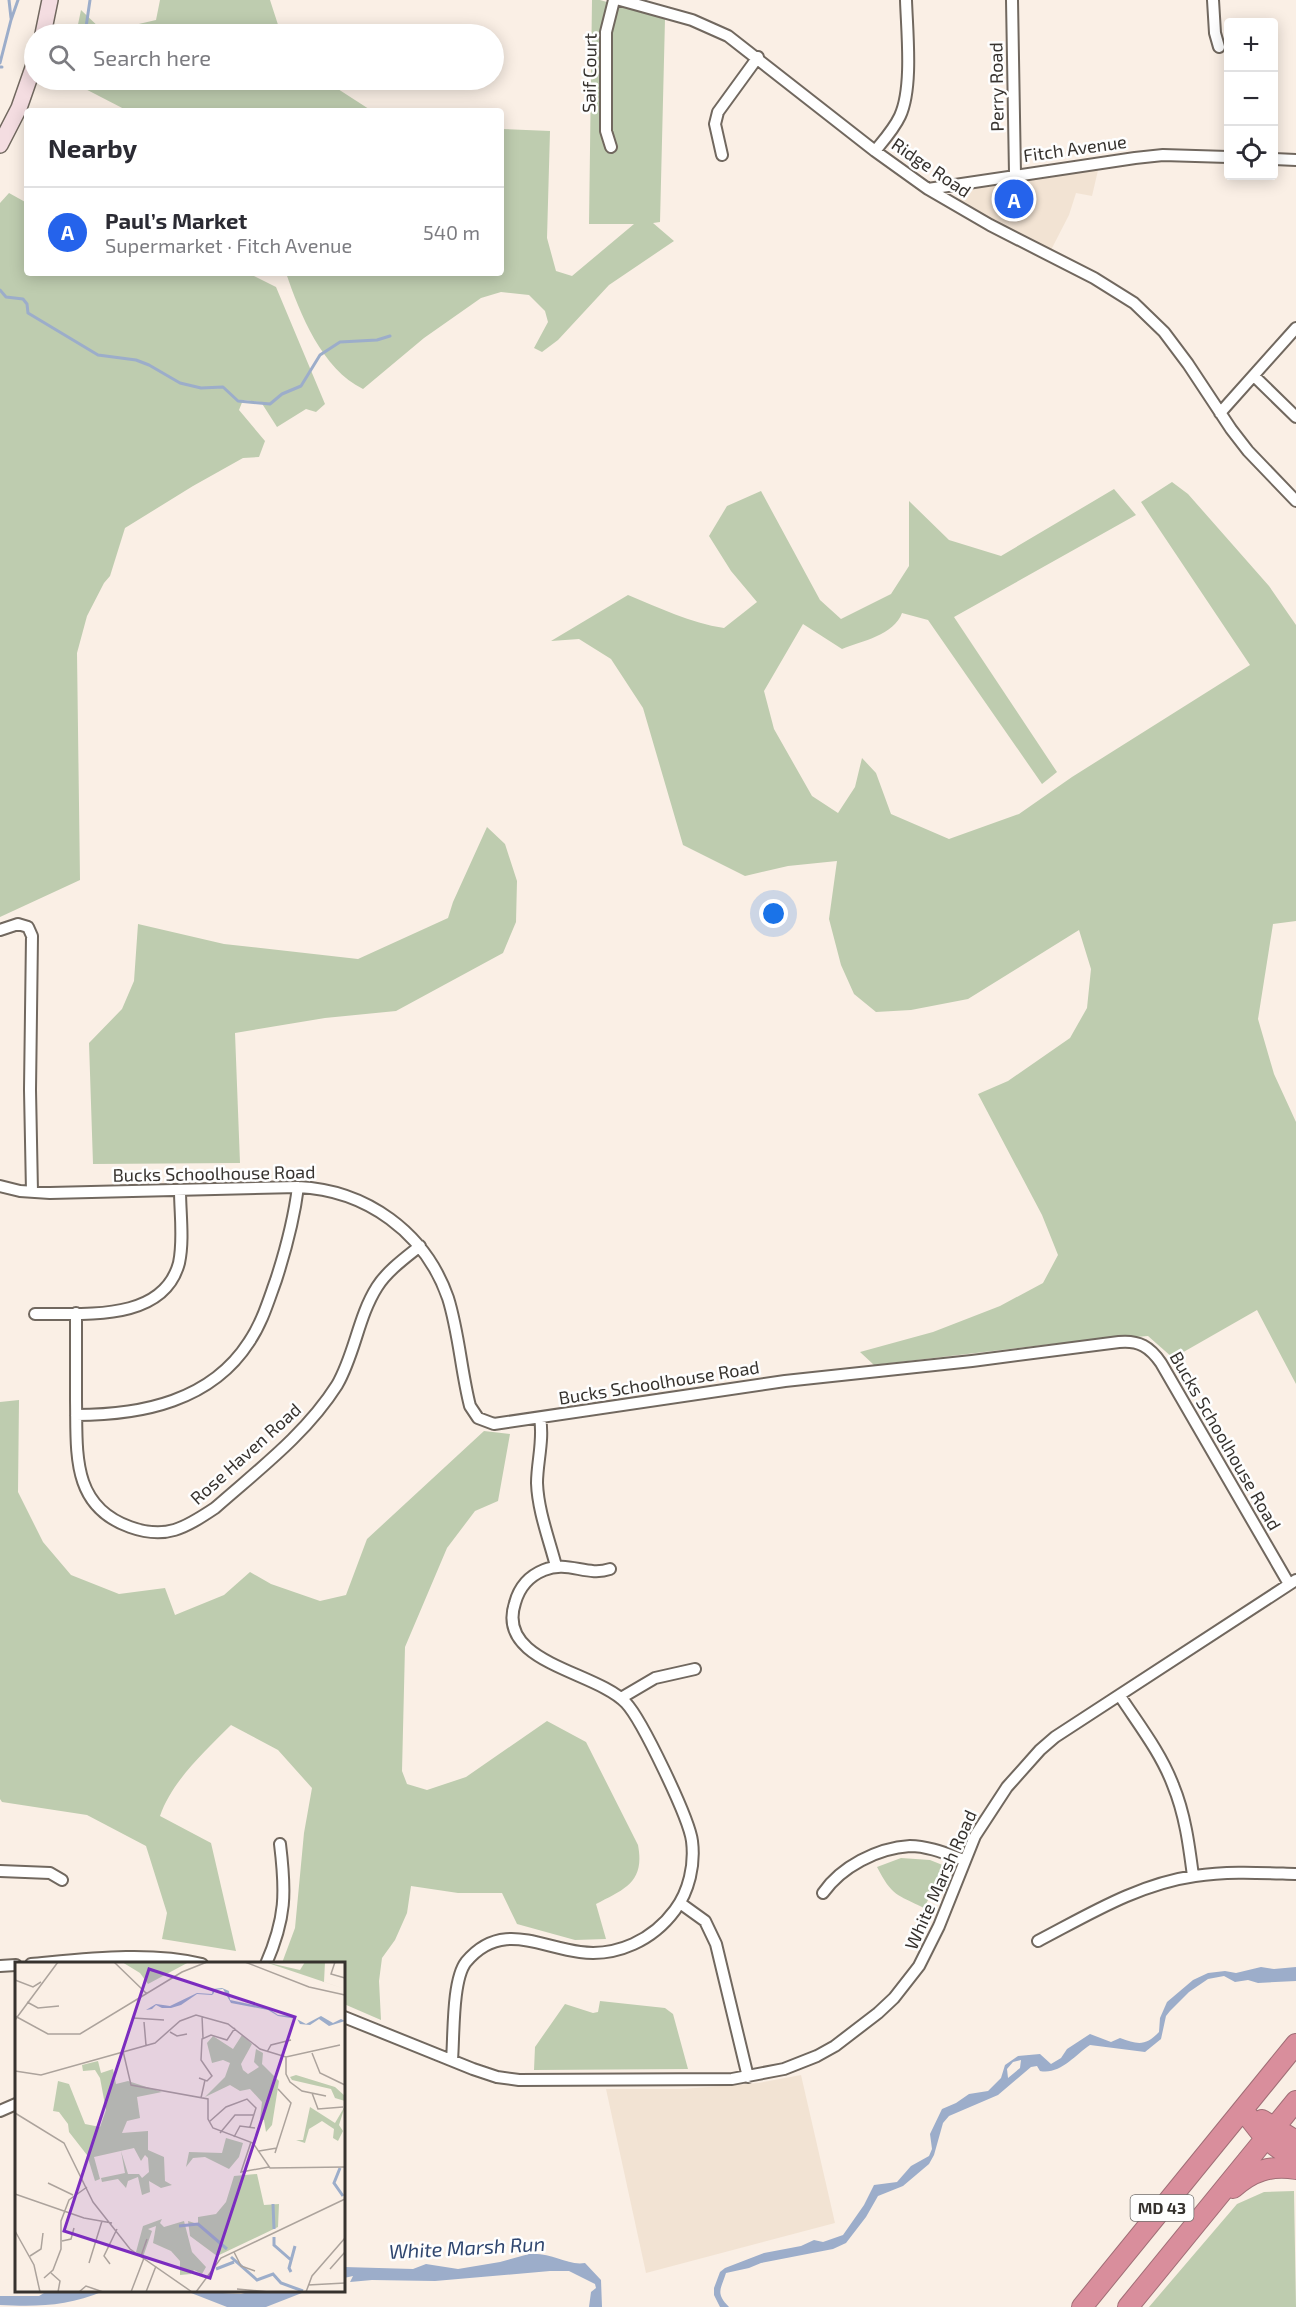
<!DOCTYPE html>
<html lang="en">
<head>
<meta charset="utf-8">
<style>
  :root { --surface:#fff; --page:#f7f7f7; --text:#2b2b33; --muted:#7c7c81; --line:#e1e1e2; --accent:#2563eb }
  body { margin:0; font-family:"Exo 2",sans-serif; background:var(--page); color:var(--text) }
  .controls { position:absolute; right:18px; top:18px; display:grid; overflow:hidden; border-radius:6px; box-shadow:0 3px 15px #0003 }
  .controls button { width:54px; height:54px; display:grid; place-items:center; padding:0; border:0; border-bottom:2px solid var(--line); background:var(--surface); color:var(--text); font:30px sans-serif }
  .you { position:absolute; left:774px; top:914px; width:21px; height:21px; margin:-15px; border:4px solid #fff; border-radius:50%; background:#1a73e8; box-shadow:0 0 0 9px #1a73e833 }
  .badge { display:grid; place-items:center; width:39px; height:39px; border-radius:50%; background:var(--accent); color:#fff; font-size:20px; font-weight:700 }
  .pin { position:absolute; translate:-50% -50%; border:3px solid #fff; box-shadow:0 2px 6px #0006 }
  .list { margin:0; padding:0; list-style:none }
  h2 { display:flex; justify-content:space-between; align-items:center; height:78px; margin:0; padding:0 24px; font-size:26px }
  h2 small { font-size:20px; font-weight:400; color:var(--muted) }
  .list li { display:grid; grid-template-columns:39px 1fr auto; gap:18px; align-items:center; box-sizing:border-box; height:90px; padding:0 24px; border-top:2px solid var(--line) }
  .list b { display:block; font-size:22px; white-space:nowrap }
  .list p { margin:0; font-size:20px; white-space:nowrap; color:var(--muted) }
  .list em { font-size:20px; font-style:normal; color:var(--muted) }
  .icon { flex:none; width:33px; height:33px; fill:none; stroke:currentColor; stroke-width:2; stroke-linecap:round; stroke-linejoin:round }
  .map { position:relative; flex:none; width:1296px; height:2307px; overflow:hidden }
  .search { position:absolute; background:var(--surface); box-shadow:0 3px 15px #0003; left:24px; top:24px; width:480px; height:66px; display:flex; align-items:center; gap:15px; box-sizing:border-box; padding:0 21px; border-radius:33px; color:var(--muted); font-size:22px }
  .panel { position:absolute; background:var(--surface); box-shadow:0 3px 15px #0003; left:24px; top:108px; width:480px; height:168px; border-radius:6px }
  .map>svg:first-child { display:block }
  .built { fill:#f2e3d3 }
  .green { fill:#beccaf }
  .water { fill:#9cadca; fill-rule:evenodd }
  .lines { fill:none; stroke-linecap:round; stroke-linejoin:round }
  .stream { stroke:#9cadca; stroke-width:3 }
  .street-casing { stroke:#71685f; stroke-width:14 }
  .secondary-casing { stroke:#71685f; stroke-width:18 }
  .highway-casing { stroke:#a06e76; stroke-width:22 }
  .street { stroke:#fff; stroke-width:10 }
  .secondary { stroke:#f4dde1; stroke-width:15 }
  .highway { stroke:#d98e9c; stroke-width:20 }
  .labels { text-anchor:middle; stroke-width:5; stroke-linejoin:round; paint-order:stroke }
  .shield { fill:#fefefe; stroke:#726f6c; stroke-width:1.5 }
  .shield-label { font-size:16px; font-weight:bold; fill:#36322e }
  .street-label { font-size:18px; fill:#36322e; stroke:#fefefe }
  .water-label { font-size:20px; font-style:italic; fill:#2f466f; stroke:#fefefe }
  .inset-river { fill:none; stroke:#9cadca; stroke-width:3 }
  .inset-road { fill:none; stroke:#aca39c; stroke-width:1.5 }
  .view { fill:#7b2cbf; fill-opacity:0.15; stroke:#7b2cbf; stroke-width:3 }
  .inset-edge { fill:none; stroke:#36322e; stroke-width:3 }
</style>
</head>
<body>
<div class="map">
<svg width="1296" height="2307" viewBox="0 0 1296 2307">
  <rect width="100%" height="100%" fill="#faefe5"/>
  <path class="built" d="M1099,166l-7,30 -16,-3 -7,22 -18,35 -75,-38 -16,-11 -1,-4 5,-10z
    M801,2075l34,148 -189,50 -40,-184h77l75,-6z"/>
  <path class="green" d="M160,0h110l11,34h-205l5,-24 23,22 52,-12z
    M592,0h8l65,19 -5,203 -7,1 21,18 -65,44 -51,55 -16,12 -8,-4 14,-26 -3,-11 -16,-16 -28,-3 -20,6 -57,40 -61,51c-41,-20 -63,-75 -77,-116h215v-144l49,2 -3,107 9,33 16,5 62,-52h-45z
    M68,80h256l48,31h-244z
    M9,193l18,10v70h221l28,14 49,117 -9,8 -10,-3 -29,18 -16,-25 -18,-2 -4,10 26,31 -6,16 -16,1 -50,28 -68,42 -15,48 -6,7 -17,33 -10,37 3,227 -80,37v-714z
    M1172,482l16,12 81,92 27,39v296l-23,3 -15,95 16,55 22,48v262l-39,-74 -84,48 -25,-22 -95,8 -179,21 -14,-13 73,-20 67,-26 43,-23 15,-28 -16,-40 -64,-121 30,-13 62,-43 17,-30 4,-39 -12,-39 -111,69 -57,11 -35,2 -22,-18 -13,-29 -12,-46 8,-58 -49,5 -43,10 -62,-31 -40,-137 -32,-49 -32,-20 -28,2 77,-46c32,13 62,28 96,33l33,-26 -26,-31 -22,-35 18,-30 34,-15 59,109 21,19 50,-25 18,-28v-65l40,39 52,16 113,-67 22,26 -182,102 103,155 -15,12 -114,-164 -26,-7c-8,22 -40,28 -60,36l-39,-25 -39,67 10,38 38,67 26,17 17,-26 7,-29 14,15 15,41 58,25 70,-25 53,-37 178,-112 -109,-163z
    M487,827l18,17 12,37 -1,41 -13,31 -107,58 -71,7 -90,15 5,130 -147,1 -4,-121 33,-34 12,-28 4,-57 86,20 134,15 90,-41 5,-16z
    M19,1400l-1,92 25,50 28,33 48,19 46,-6 10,27 49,-20 26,-23 21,12 49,17 26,-6 21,-56 117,-108 26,3 -12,67 -23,10 -28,37 -42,99 -3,124 5,13 20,6 39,-13 81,-56 39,21 52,103c7,37 -13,44 -42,59l10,35 -31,1 -58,-16 -15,-31h-44l-47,-7 -4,27 -12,27 -13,18 -3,23 2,39 -37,-16v-40l-62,-1 13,-35 9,-95 8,-45 -34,-38 -47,-25c-26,26 -59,56 -71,91l51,27 25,108 -74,-12 5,-26 -21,-67 -59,-31 -85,-13 -2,-3v-397z
    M901,1858l29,2 15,6 -21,42c-28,-14 -32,-12 -47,-41z
    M600,2001l65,7 8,6 15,55 -154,1 1,-23 30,-43 28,9 5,-1z
    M1294,2191l2,116h-147l88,-103 27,-12z"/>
  <path class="water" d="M1261,1967l13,2 22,-2v14l-38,2 -10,-3 -13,2 -11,-6 -16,3 -19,13 -19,19 -4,5 -5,23 -16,13 -55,-7c-15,10 -30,30 -50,26l-3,-5 -6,1 -33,28 -49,21 -6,7 -9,32 -5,9 -26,22 -25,10 -12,21 -20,26 -13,6 -72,14 -12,5 -23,5c-5,16 -11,20 3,34h-9l-6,-12v-7l6,-16 5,-4 39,-15 37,-7 13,-6 9,2 20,-7 21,-30 10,-20 23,-3 14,-16 18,-10 3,-7 -2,-15 12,-25 14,-6 13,-9 19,-3 13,-13 4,-13 13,-9 22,-2 11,10 10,-6 6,-9 23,-15 21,8 9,-4c17,6 25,9 39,-6l1,-14 7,-16 26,-22 15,-7 17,-2 11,2zM1021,2060l-1,8 -12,10 -1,-9 6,-7z
    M529,2254c23,-2 38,12 56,9l16,17 1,27h-13l2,-15 5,-4 -1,-4 -26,-13h-19l-115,10 -63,-1 -22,2 3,-6 -9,2v-11l69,2 13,-5 32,5 42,-7z
    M49,2290h55v1c-37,15 -65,16 -104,14v-9h39z
    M256,2290l51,1 -41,16h-39l-41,-16 55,3z"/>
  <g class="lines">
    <path class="stream" d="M9,0l2,18
      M85,34l5,-34
      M0,63l11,-43 7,-20
      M0,67h2
      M0,290l6,7 17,2 4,5 1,9 70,42 38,5 13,5 31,18 21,5 22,-1 15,14 32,3 12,-10 19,-8 19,-31 20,-13 37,-2 13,-4"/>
    <g class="street-casing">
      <path id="street" d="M620,0l72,20 36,16 147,115 53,38 62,36 104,53 40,25 30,29 24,32 43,65 17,22 48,50
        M1012,0l3,174
        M1213,0l2,33 4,14
        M611,147l-5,-16v-99l8,-32
        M875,151c9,-11 19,-22 25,-35 13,-28 7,-84 6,-116
        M722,155l-7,-31 3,-12 40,-55
        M1274,159l22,1
        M928,189l207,-31 28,-3 65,2
        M1254,376l42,41
        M1220,413l76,-85
        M0,930l18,-6 10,3 4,9 -2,154 2,102
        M0,1186l20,5 30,2 248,-6c68,3 127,45 150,111 11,35 13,73 22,108l8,12 16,6 291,-43 187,-20 147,-19c20,-2 31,5 42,21l128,221
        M76,1313c0,29 0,58 0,87 1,53 -5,106 54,127 36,13 55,1 85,-19 43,-38 91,-74 122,-123 18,-31 21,-68 40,-98 10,-16 28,-29 43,-41
        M35,1314c47,-1 128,9 144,-51 5,-23 1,-50 1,-73
        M76,1415c66,0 135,-14 173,-73 13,-19 19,-40 27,-62 10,-31 18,-61 22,-93
        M540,1418c4,22 -3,44 -3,65 1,28 12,56 19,83
        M1120,1696c19,29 41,57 53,89 12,29 16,60 20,91
        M621,1698l34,-20 40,-9
        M0,1871l50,2 12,7
        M823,1893c18,-26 54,-45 87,-47 18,0 37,8 54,14
        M680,1903l25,18 11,23 32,133
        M1038,1941c50,-26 100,-57 157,-65 33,-5 67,-3 100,-2
        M31,1964c55,-5 118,-13 171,0
        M266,1964c20,-46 20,-71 14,-120
        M0,1966l16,-1
        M344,2017l129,52 24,8 22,3 213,-1 52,-10 33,-13 18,-10 43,-33 16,-15 25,-32 20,-40 36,-90 32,-49 33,-37 15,-13 241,-157
        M452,2060c2,-24 0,-80 14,-98 34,-41 71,-16 114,-10 37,5 73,-12 95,-42 14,-19 20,-45 17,-69 -3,-23 -50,-121 -66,-138 -30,-32 -131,-40 -111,-100 4,-15 14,-27 29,-33 24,-10 43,7 66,-1
        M0,2111l16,-7"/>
    </g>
    <g class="secondary-casing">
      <path id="secondary" d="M43,34l7,-34
        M0,145l19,-37 15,-43"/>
    </g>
    <g class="highway-casing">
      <path id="highway" d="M1243,2110l22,28 31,23
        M1262,2120l34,21
        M1233,2188c19,-17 37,-23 63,-19
        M1082,2307l214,-263
        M1128,2307l168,-206"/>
    </g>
    <use href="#street" class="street"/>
    <use href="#secondary" class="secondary"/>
    <use href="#highway" class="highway"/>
  </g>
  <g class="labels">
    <rect class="shield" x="1130.5" y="2195" width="63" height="26" rx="4.5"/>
    <g class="shield-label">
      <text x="1162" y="2214">MD 43</text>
    </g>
    <g class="street-label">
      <text transform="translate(590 73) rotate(-89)" y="6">Saif Court</text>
      <text transform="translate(997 87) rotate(-91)" y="6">Perry Road</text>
      <text transform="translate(1075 149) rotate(-8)" y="6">Fitch Avenue</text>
      <text transform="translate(931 168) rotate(34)" y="6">Ridge Road</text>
      <text transform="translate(214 1174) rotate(-1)" y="6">Bucks Schoolhouse Road</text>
      <text transform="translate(659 1383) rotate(-9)" y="6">Bucks Schoolhouse Road</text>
      <text transform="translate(1225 1441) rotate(60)" y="6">Bucks Schoolhouse Road</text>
      <text transform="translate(246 1454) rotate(-42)" y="6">Rose Haven Road</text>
      <text transform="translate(941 1880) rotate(-66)" y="6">White Marsh Road</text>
    </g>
    <g class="water-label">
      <text transform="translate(467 2248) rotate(-3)" y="7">White Marsh Run</text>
    </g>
  </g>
  <g transform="translate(15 1962)">
    <rect width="330" height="330" fill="#faefe5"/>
    <path d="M107,0l22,1 45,-1 -41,22 -8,-11zM250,0l35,8 5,-8h20l-1,20 21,7zM227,73l10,9 -11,20 2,6 5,4 11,-7 -5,-5 2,-13 7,4 -1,11 17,17 -7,44 -6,7 -2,-12 -4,-1 2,-17 -12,-13 -10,2 -10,-6 -25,12 20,-20 5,-14 -7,-3 -11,3 -5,-20 6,-7 20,13zM83,99l3,12 12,-4 3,15 12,-3 34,11 -25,5 3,21 -13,3 -5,12 26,-2v19l16,7 1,24 7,4 -11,3 -12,-7 1,11 -8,3 -4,-18 -10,4 -2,7 -8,-9 -16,3 -1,-4 24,-5 -4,-22 7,23h11l3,4 7,-6 -1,-14 -3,-3 -4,6 -7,-13 -40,9 6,22 -5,2 -8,-26 -18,-23 -1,-8 -9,-12 -6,-1 5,-30 11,3 16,40 15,3 6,-17 -6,-32 -5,-8 -12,1 -1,-6zM281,113l39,12 10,9v5l-10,-3 -4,-9 -39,-9 -2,-3zM330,144l-6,19 4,6 -5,10 -5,-3 1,-9 -12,-8 -13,8 -4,14 -9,-3h7l7,-33 25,16zM211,176l17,5 -4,14 -10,12 -24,-12 -12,1 -7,9 3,-15 33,1zM242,212l7,31 15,-1 -1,23 -61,29 -27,-20 -2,-15 10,3v-7l18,-3 10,-12 8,-26zM147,257l-2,4 4,4 20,-6 8,31 14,15 -4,7 -8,-4 -3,4 -11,1v-14l-9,-10 -18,-8 3,-17 -8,3 4,2 -9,26 -7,-5 7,-26z" fill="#beccaf"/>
    <path d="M207,26l7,3 1,9 38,8 10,7 13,1 15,8 15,-8 12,7 8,-4 4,2 -16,5 -10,-7 -9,6 -10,-1 -3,-5 -19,-3 -10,-6 -37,-7 -8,-14 -9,1v3l-2,2 -15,-1 -16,11 -10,3h-9l-6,-3 -4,4 -6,1 -16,-4 16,4 10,-6 14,2 27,-13 15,1 1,-5z" fill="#9cadca"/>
    <path class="inset-river" d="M325,206l-6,15 9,13M258,242l1,25M164,264l19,-2 29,25M259,275v8l17,15M216,295l26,23 16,-6 8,9 22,8M201,307l18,-7M276,310l-2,-4 6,-22"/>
    <path class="inset-road" d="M99,0l33,32M230,0l64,25 36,8M320,0l-4,12 14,4M0,18l18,7 8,-5M12,40l11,6 21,-2M0,54l33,18h32l102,-62 25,-10M187,54l1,22M118,56l31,2M0,58l43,-58M129,60l2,23M155,70l7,4 10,-2M108,89l8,34 77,14v20l5,9 40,15 17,25 75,-1M252,90l4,-7 20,-5M297,91l8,20 25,12M271,95v17l4,8 12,9 24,5M0,109l26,4 114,-32 25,-22 16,-6 32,9 32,25 26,8 54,-12M184,116l8,3 5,-5 -11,-16 1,-21 9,-4 16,5 8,-12M297,131l6,16 25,-2M186,136l4,-18M0,151l49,30 29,59 37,47 62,43M194,160l17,-15 21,-8 9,9 -6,19M205,171l15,-18h19M219,175l6,-11 15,2M236,180l-10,30 28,-5M244,189l18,-3M260,191l16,-50 -13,-14M33,221l25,12M0,232l69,24 28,5M0,269l19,34 6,27M47,279l9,-2 3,-11M219,290l7,14 14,5M15,294l11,-7 2,-16M126,294l6,-17M74,301l13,-42M95,302l-6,-8 13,-27M315,307l15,-17M36,311l9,8 -2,11M29,316l9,-8 8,-21v-28l8,-21 18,-13M293,323l37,-2M222,327l32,3M64,330l7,-6 17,6M116,330l13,-34M131,330l10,-26M181,330l25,-34 124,-59M291,330l6,-16 33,-38"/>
    <path class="view" d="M134,7l146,48 -85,261 -146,-47z"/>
    <rect width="330" height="330" class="inset-edge"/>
  </g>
</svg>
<div class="controls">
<button>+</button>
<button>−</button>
<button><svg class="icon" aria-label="locate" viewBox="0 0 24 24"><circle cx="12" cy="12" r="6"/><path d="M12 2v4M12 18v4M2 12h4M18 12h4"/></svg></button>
</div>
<div class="you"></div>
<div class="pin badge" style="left:1014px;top:199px">A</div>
<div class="search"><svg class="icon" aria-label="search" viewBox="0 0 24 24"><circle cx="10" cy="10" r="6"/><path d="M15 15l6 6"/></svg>Search here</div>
<section class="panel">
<h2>Nearby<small></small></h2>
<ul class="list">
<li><span class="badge">A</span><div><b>Paul’s Market</b><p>Supermarket · Fitch Avenue</p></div><em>540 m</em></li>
</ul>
</section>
</div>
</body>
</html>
